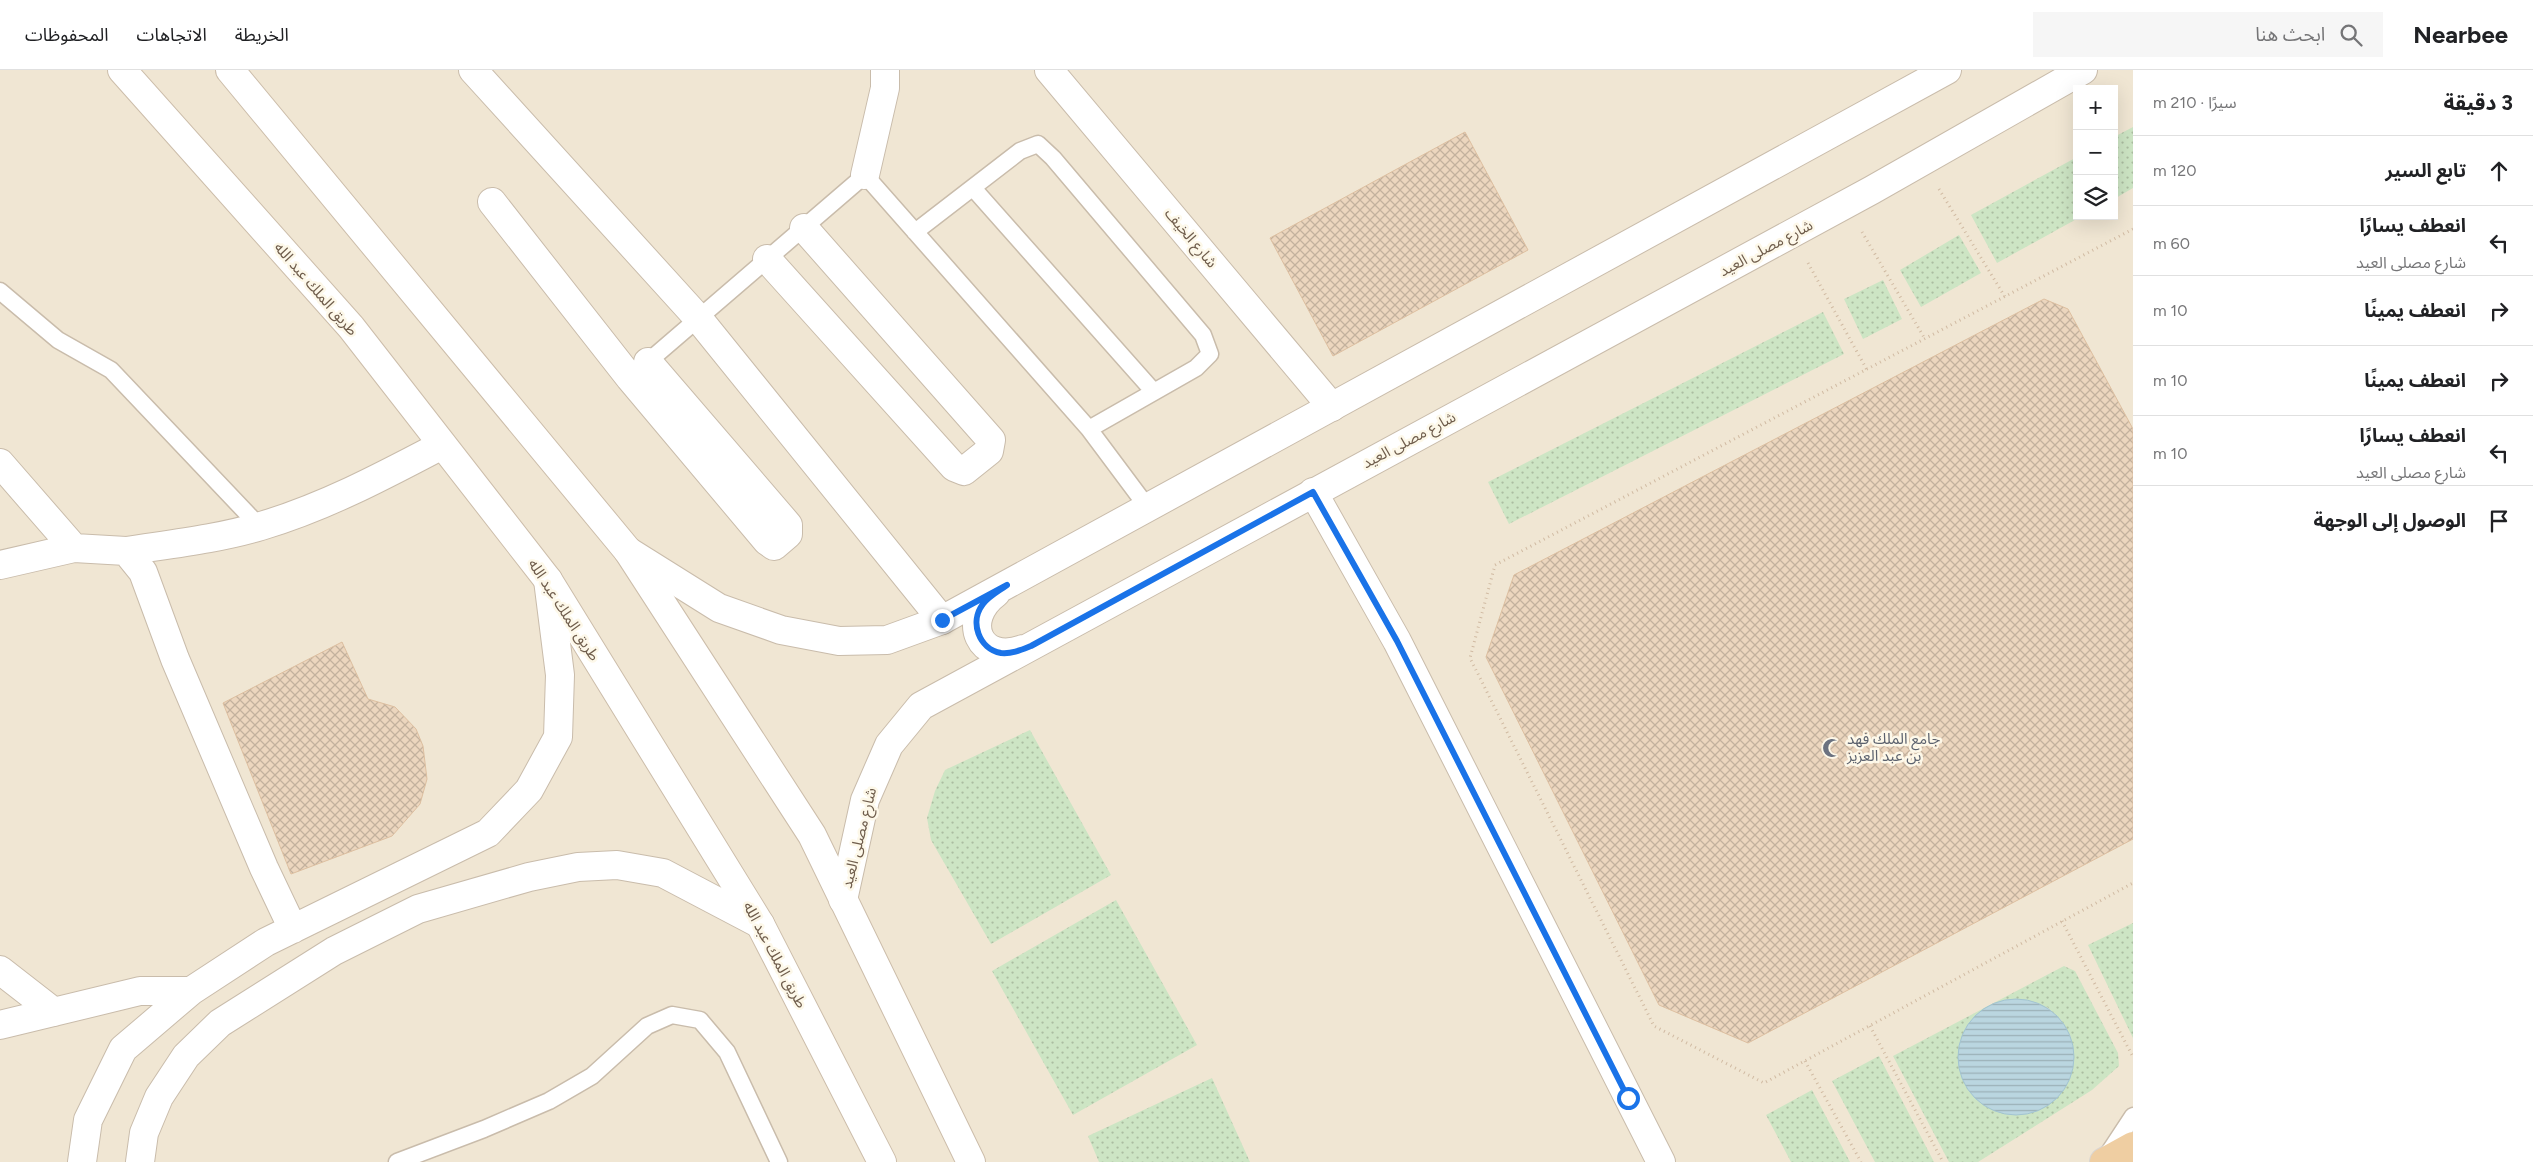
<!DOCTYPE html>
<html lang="ar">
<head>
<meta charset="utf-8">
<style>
  :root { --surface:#fff; --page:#f6f6f6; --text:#202124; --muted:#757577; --line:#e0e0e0 }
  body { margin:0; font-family:Figtree,"Noto Sans Arabic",sans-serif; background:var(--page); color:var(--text); direction:rtl }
  .controls { position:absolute; right:15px; top:15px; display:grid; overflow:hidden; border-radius:0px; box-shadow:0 5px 20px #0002 }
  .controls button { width:45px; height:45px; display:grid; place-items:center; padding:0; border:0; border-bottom:1px solid var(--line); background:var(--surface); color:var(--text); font:25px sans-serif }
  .stop { position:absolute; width:15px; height:15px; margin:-11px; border:4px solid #1a73e8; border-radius:50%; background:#fff }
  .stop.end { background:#1a73e8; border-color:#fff; box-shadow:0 1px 5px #0008 }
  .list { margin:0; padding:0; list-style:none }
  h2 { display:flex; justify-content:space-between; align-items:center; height:65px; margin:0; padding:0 20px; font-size:21px }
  h2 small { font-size:16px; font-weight:400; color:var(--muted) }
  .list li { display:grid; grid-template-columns:32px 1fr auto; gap:15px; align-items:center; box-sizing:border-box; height:70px; padding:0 20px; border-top:1px solid var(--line) }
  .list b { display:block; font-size:19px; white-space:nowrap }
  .list p { margin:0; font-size:16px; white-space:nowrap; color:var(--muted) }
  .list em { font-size:16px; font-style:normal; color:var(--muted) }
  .icon { flex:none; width:28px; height:28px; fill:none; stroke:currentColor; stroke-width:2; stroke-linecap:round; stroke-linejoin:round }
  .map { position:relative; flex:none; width:2133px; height:1092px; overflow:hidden; direction:ltr }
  header { display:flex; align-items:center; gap:30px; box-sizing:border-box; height:70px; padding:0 25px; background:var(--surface); border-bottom:1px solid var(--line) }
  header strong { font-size:24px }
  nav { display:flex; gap:28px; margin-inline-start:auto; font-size:18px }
  .search { width:350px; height:45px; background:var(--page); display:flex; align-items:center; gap:12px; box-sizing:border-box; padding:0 18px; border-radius:0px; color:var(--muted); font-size:19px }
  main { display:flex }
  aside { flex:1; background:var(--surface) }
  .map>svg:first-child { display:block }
  .residential { fill:#f0e6d3; fill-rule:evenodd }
  .green { fill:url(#green-dots); fill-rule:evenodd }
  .water { fill:url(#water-rules); stroke:#a2c4d1 }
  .building { fill:url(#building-cross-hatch); stroke:#ddbfa0 }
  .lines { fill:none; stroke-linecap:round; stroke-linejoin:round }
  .service-casing { stroke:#c9bcab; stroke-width:19 }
  .minor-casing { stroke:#c9bcab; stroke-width:30 }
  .tertiary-casing { stroke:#c9bcab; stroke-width:30 }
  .secondary-casing { stroke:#ccbdaa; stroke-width:30 }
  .trunk-casing { stroke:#dad5d0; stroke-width:30 }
  .path { stroke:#d0baa2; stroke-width:3; stroke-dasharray:1 4; stroke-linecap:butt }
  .service { stroke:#fff; stroke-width:16 }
  .minor { stroke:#fff; stroke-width:28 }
  .tertiary { stroke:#fff; stroke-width:28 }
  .secondary { stroke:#fff; stroke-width:28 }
  .trunk { stroke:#efcea2; stroke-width:28 }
  .route { stroke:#1a73e8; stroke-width:6 }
  .labels { text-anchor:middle; stroke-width:5; stroke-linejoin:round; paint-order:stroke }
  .street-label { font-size:15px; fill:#6f5d4c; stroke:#fdf8e9 }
  .worship-label { font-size:15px; fill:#5b616d; stroke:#fdf8e9; text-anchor:start }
</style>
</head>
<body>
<header>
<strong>Nearbee</strong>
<div class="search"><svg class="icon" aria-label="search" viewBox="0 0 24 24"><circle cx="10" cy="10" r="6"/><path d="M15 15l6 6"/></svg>ابحث هنا</div>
<nav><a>الخريطة</a><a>الاتجاهات</a><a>المحفوظات</a></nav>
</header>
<main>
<aside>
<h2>3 دقيقة<small>سيرًا · 210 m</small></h2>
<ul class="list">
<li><svg class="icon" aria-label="ahead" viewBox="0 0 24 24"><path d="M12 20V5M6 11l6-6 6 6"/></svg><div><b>تابع السير</b></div><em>120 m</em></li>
<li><svg class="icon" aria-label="left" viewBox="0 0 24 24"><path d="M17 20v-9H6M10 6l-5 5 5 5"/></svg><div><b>انعطف يسارًا</b><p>شارع مصلى العيد</p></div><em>60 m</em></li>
<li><svg class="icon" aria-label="right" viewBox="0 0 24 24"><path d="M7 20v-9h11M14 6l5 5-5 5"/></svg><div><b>انعطف يمينًا</b></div><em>10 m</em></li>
<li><svg class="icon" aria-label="right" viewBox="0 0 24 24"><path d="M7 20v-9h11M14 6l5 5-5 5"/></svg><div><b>انعطف يمينًا</b></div><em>10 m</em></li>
<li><svg class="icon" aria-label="left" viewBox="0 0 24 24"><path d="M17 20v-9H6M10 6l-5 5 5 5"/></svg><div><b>انعطف يسارًا</b><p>شارع مصلى العيد</p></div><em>10 m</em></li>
<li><svg class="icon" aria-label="arrive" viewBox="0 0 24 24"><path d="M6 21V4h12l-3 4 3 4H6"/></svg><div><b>الوصول إلى الوجهة</b></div></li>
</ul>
</aside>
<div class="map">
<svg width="2133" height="1092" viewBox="0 0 2133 1092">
  <defs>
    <pattern id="green-dots" width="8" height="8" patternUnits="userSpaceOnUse" patternTransform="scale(1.25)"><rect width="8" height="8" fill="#cde5c4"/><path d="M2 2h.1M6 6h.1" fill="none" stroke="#abbda1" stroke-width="1.8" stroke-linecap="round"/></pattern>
    <pattern id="water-rules" width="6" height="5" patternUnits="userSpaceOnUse" patternTransform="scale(1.25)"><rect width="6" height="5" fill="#bad6e0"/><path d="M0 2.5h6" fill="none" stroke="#9bb1b8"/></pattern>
    <pattern id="building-cross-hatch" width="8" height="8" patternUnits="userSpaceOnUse" patternTransform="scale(1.25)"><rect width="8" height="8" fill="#ecd6be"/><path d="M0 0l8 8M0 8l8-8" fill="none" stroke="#c3b19d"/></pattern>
  </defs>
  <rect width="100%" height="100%" fill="#f9f4e4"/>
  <path class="residential" d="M0,0h2133v1092h-2133zM2077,19h37v127h-37z"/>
  <path class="green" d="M2133,57v61l-19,11v-62z
    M2077,87v59h5l-85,47 -26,-48z
    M1959,165l22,38 -60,34 -21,-37z
    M1883,210l19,39 -39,20 -19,-40z
    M1823,242l21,42 -335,170 -21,-42z
    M1030,660l81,145 -120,69 -60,-104 -4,-22 8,-27 10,-21z
    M1116,830l81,145 -124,70 -81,-144z
    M2133,853v115l-45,-93z
    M2064,896l11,5 43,82 1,13 -27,24 -114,72h-29l-56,-106zM2047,937l14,13 10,17 -58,78 -19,-5 -16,-10z
    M1879,986l55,106h-59l-43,-81z
    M1212,1008l38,84h-151l-11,-26z
    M1812,1020l38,72h-59l-25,-47z"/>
  <path class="water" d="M1958 987a58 58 0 1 1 116 0a58 58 0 1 1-116 0Z"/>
  <path class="building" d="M1465,62l63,118 -195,106 -63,-118z
    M2044,229l24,10 65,120v410l-385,204 -89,-38 -173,-348 28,-82z
    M342,572l26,57 27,8 21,22 7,17 4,33 -7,25 -28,32 -101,38 -68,-171z"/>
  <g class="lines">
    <g class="service-casing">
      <path id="service" d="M973,118l181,204
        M915,162l105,-81 18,-7 15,14 150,177 7,19 -14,14 -107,61
        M0,221l58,49 53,30 149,157
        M643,296l222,-191 224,254 59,79
        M2108,1084l25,-38
        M397,1092l87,-33 65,-28 43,-25 55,-50 25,-11 28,5 27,32 52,110"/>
    </g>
    <g class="minor-casing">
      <path id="minor" d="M473,0l225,248 244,302
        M1049,0l283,337
        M865,105l20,-87v-18
        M492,132l138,176 137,163 7,5 14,-12v-9l-140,-163
        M767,189l187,208 10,4 25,-20 2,-11 -187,-212
        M0,393l74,85
        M1313,422l84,149 264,521
        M126,481c45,-7 92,-12 135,-25 64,-19 122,-50 181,-81
        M0,495l74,-17 52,3 17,21 32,87 89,209 29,61
        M0,900l54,42
        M0,955l140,-34h51
        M82,1092l6,-42 35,-71 68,-58 75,-49 222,-109 41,-43 29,-53 2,-62 -12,-95
        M140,1092l4,-29 15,-36 27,-41 34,-33 114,-72 84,-42 111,-32 49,-10 39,-2 46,8 97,51"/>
    </g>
    <g class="tertiary-casing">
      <path id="tertiary" d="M628,481l91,57 62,22 58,11 48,-1 55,-20 1005,-550
        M996,523c-36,27 -17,72 27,56
        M843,830l22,-100 24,-55 32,-39 951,-516 211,-120"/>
    </g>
    <g class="secondary-casing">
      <path id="secondary" d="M122,0l229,257 197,253 212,344 122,238
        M230,0l398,481 184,284 159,327"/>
    </g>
    <g class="trunk-casing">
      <path id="trunk" d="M2104,1092l29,-16"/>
    </g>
    <path class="path" d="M1939,119l66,108
      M2133,159l-638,336 -25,93 184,368 110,57 369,-200
      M1862,162l63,107
      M1808,193l59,107
      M2062,851l71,136
      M1870,956l73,136
      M1805,991l56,101"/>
    <use href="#service" class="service"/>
    <use href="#minor" class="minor"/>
    <use href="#tertiary" class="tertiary"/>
    <use href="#secondary" class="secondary"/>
    <use href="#trunk" class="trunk"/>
  </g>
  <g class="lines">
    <path class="route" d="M942,550l65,-35c-8,6 -18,11 -24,19 -14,18 -4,45 18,49 11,1 20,-3 30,-7l282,-154 84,149 231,457"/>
  </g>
  <defs>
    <g id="mosque-bare" transform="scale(1.5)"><path d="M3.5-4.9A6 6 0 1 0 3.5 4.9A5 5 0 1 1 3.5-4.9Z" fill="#6b7280" stroke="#fdf8e9" stroke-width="2.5" paint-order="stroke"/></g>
  </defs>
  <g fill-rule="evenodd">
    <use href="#mosque-bare" x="1832" y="678"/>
  </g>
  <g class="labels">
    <g class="street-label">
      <text transform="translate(1191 168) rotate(50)" y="5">شارع الخيف</text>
      <text transform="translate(1766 178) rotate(-28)" y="5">شارع مصلى العيد</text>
      <text transform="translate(316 219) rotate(49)" y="5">طريق الملك عبد الله</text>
      <text transform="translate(1409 370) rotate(-28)" y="5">شارع مصلى العيد</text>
      <text transform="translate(564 540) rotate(57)" y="5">طريق الملك عبد الله</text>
      <text transform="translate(859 768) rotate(-76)" y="5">شارع مصلى العيد</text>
      <text transform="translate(775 885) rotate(62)" y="5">طريق الملك عبد الله</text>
    </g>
    <g class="worship-label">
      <text x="1847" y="674">جامع الملك فهد<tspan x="1847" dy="17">بن عبد العزيز</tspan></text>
    </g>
  </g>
</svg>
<div class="controls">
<button>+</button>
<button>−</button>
<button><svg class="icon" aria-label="layers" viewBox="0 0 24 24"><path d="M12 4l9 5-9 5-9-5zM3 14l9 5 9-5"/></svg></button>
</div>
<div class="stop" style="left:1628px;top:1028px"></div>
<div class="stop end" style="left:942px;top:550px"></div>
</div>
</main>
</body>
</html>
